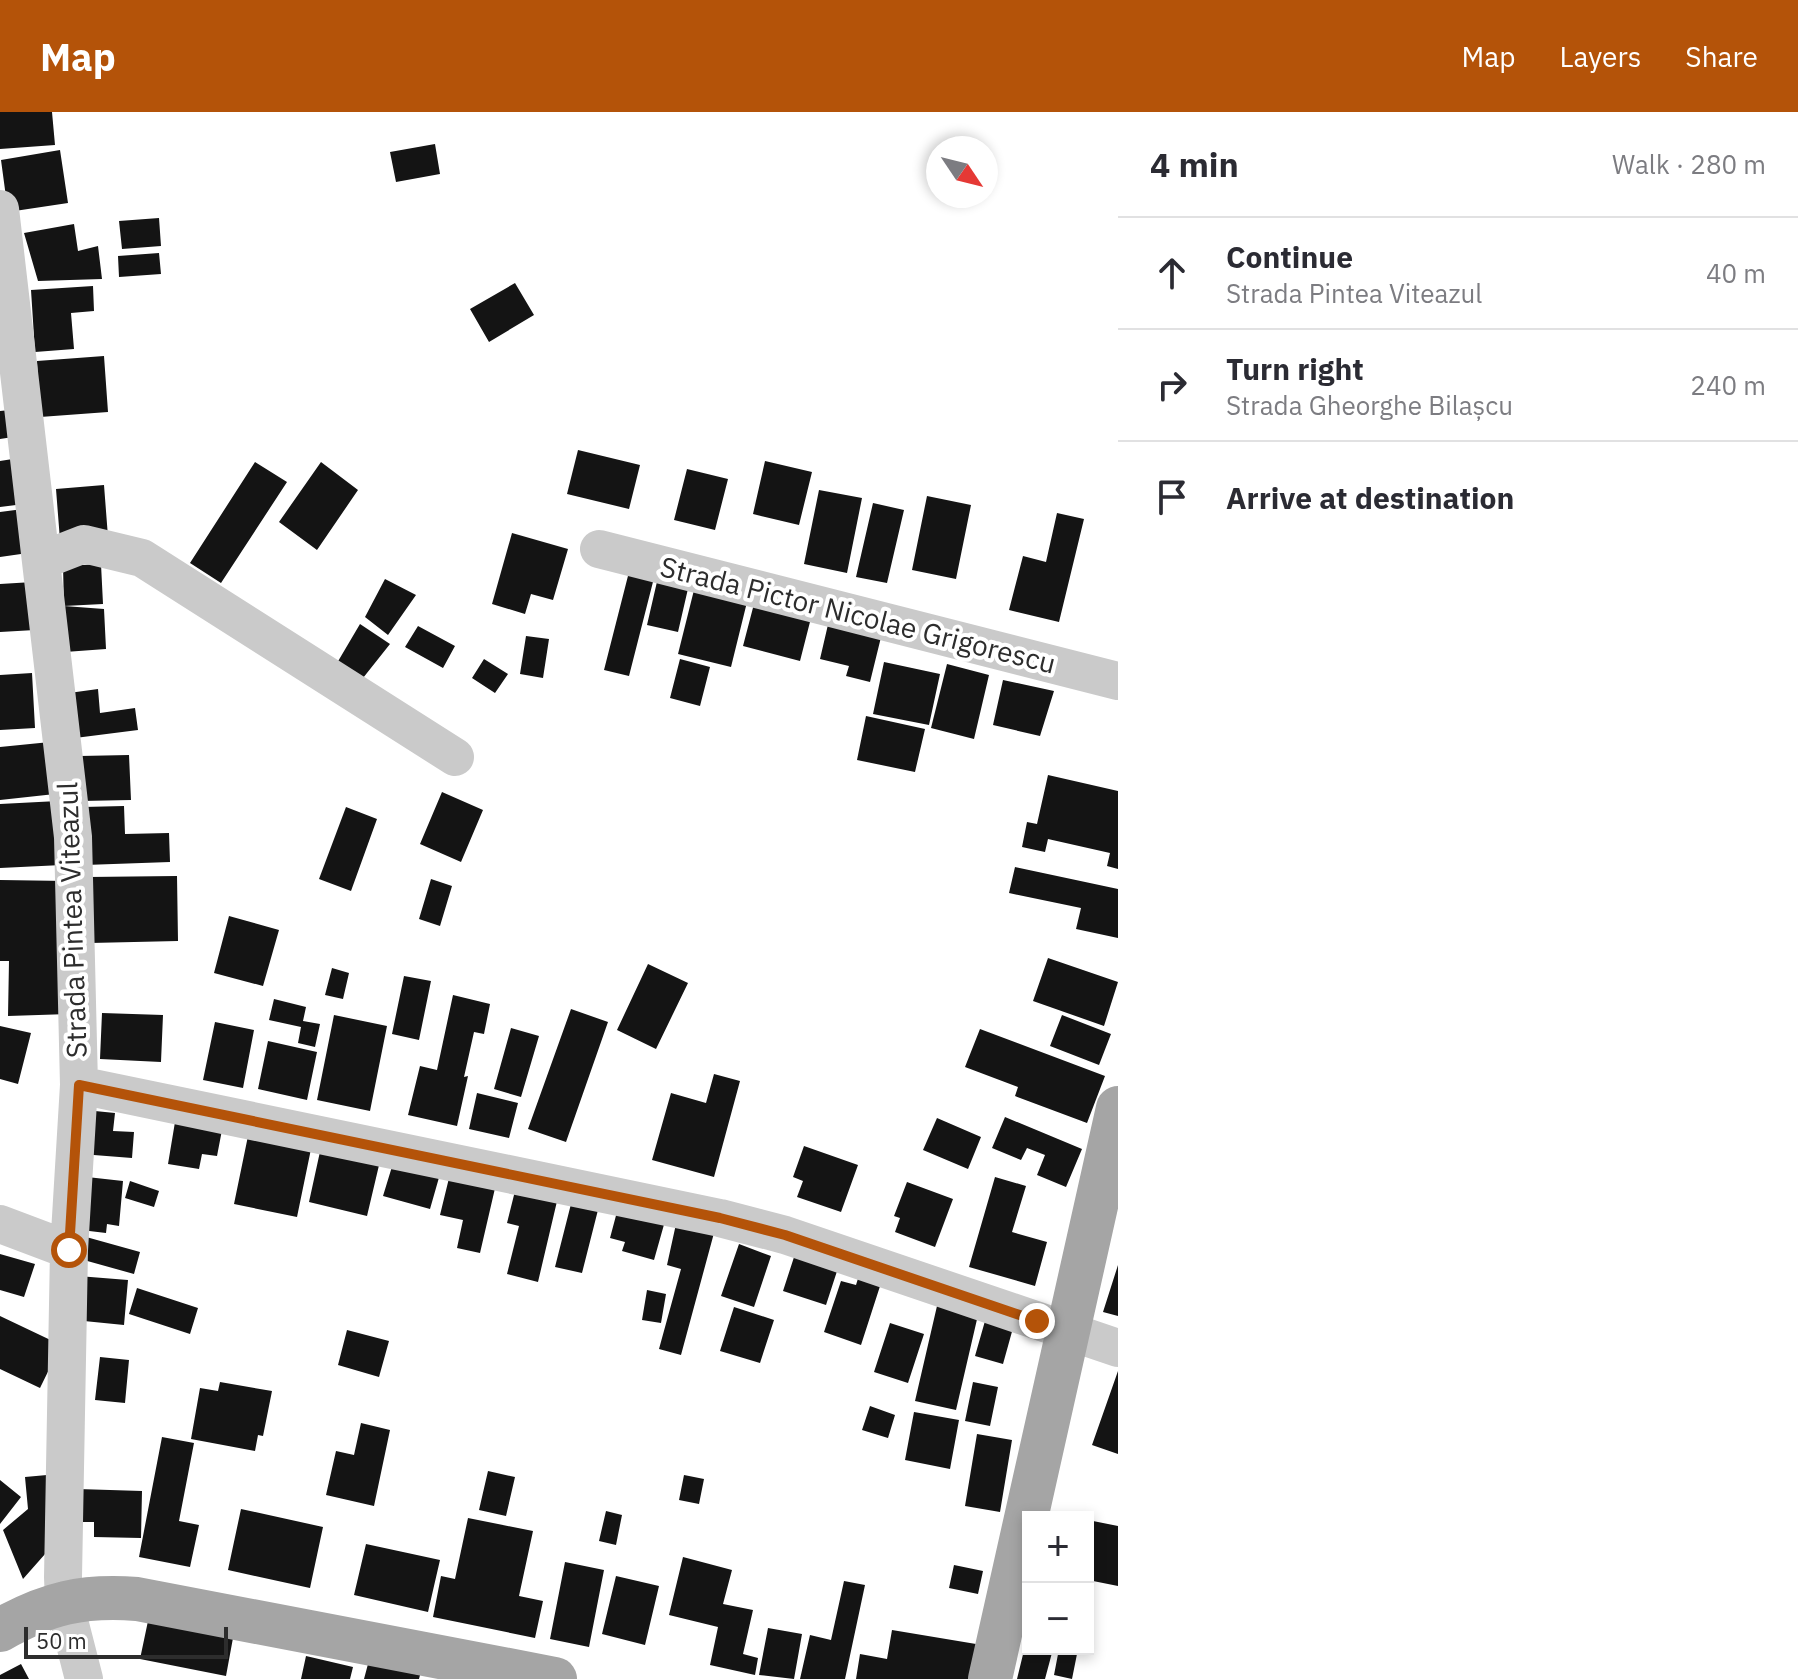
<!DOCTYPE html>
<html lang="en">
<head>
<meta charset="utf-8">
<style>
  :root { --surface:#fff; --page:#f2f2f3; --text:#2b2b33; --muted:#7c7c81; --line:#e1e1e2; --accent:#b45309 }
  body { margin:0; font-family:"IBM Plex Sans",sans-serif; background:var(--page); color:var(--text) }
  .controls { position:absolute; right:24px; bottom:24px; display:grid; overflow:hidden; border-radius:0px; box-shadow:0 4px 12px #0003 }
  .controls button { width:72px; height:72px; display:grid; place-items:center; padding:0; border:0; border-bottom:2px solid var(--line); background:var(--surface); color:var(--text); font:40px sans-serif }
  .compass { position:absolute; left:926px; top:24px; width:72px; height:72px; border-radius:50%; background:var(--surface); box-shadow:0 4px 12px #0003; rotate:125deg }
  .scale { position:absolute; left:24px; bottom:20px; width:204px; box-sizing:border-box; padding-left:8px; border:4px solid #2d2d2d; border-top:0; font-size:22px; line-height:28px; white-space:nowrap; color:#2d2d2d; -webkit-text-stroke:6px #fff; paint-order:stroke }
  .stop { position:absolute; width:24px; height:24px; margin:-18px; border:6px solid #b45309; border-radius:50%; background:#fff }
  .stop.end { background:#b45309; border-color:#fff; box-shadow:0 2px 8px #0008 }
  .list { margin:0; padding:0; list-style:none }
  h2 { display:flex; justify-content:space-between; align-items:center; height:104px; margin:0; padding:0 32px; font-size:34px }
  h2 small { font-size:26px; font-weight:400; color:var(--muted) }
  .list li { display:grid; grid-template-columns:52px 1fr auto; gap:24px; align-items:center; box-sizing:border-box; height:112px; padding:0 32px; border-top:2px solid var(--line) }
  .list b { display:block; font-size:30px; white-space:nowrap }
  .list p { margin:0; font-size:26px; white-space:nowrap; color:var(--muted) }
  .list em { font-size:26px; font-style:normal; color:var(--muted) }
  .icon { flex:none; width:44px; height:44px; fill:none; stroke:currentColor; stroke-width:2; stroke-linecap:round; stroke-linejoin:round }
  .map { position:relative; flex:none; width:1118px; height:1567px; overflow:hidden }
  header { display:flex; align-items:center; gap:48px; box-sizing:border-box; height:112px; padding:0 40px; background:var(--accent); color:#fff }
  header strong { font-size:38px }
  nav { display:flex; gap:44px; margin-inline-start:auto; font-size:28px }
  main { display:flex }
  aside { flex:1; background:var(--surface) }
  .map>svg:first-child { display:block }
  .building { fill:#141414 }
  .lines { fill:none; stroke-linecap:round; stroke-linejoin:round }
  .minor { stroke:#cacaca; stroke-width:38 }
  .major { stroke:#a5a5a5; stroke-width:44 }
  .route { stroke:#b45309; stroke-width:10 }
  .labels { text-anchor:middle; stroke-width:8; stroke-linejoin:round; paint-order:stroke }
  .street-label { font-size:28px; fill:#2d2d2d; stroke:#fff }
</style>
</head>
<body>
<header>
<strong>Map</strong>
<nav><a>Map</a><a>Layers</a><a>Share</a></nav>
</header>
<main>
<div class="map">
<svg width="1118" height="1567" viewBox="0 0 1118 1567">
  <rect width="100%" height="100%" fill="#fff"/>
  <path class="building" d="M0,0h52l3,33 -55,4z
    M435,32l5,30 -44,8 -6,-30z
    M60,38l8,53 -60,9 -7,-52z
    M159,106l2,28 -39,3 -3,-28z
    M74,112l4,27 20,-5 4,33 -64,2 -14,-48z
    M159,141l2,21 -42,3 -1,-21z
    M515,171l19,32 -45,27 -19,-33z
    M93,174l1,25 -23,2 3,36 -39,3 -4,-62z
    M104,244l4,56 -68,5 -3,-56z
    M10,298l3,27 -13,2v-28z
    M578,338l62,15 -11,44 -62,-15z
    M19,346l5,46 -24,3v-46z
    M765,349l47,11 -13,53 -46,-11z
    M255,350l32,20 -66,101 -31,-20z
    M321,350l37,28 -41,60 -38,-28z
    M687,357l41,10 -13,51 -41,-10z
    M104,373l4,52 -48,3 -4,-51z
    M819,378l43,8 -15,75 -43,-9z
    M927,384l44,9 -15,74 -44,-9z
    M873,391l31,7 -17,73 -31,-6z
    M23,397l5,44 -28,4v-45z
    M1057,401l27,6 -25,103 -50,-12 14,-54 23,6z
    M512,421l56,16 -15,51 -22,-6 -6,20 -33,-10z
    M101,452l2,40 -39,2 -1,-40z
    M630,456l25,6 -26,102 -25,-6z
    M659,461l31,7 -12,52 -31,-7z
    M385,467l31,16 -28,40 -23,-18z
    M33,470l2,48 -35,2v-48z
    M695,474l53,12 -17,69 -53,-13z
    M755,488l57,14 -12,47 -57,-15z
    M64,494l40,3 2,40 -41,3z
    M830,504l53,13 -13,53 -24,-6 3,-10 -29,-7z
    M360,512l30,20 -27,34 -26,-15z
    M418,514l37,20 -12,22 -38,-21z
    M526,524l23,3 -6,39 -23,-4z
    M484,547l24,15 -13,19 -23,-15z
    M680,547l30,8 -10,39 -30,-8z
    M884,550l56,12 -11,51 -56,-11z
    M947,552l42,11 -15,64 -43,-11z
    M32,561l3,55 -35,2v-55z
    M1003,568l51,11 -14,45 -47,-11z
    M98,577l2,24 35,-5 3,22 -63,8 -6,-45z
    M866,604l59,13 -10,43 -58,-12z
    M50,630l5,52 -55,6v-53z
    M129,643l2,45 -50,1 -1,-45z
    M1048,663l70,16v78l-11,-3 3,-13 -62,-14 -3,13 -23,-5 5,-25 10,2z
    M442,680l41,18 -22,52 -41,-18z
    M58,689l4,64 -62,3v-64z
    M124,694l1,28 44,-1 1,29 -85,3 -2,-58z
    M346,695l31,12 -26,72 -32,-12z
    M1015,755l103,22v49l-42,-9 5,-21 -72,-15z
    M177,764l1,65 -88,2 -2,-66z
    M431,767l21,7 -12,40 -21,-7z
    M0,768l67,1 2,133 -61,2 1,-55h-9z
    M229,804l50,14 -16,56 -49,-13z
    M1048,846l70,24 -14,44 -71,-25z
    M648,852l40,19 -32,66 -39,-19z
    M332,856l17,5 -6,26 -18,-4z
    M404,864l27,5 -12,59 -27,-6z
    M453,883l37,9 -6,30 -10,-2 -10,45 4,-1 -11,50 -49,-11 12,-49 17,4z
    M274,887l32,8 -3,14 17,3 -5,23 -17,-4 3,-16 -32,-7z
    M571,897l37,13 -42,120 -38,-13z
    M102,901l61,2 -2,47 -61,-3z
    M334,903l53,11 -17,85 -53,-11z
    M1062,903l49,19 -12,31 -49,-19z
    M215,910l39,8 -11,58 -40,-8z
    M0,914l31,7 -13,51 -18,-5z
    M511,916l28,8 -18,61 -27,-8z
    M980,917l125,47 -18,47 -72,-27 3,-9 -53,-20z
    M268,929l49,11 -10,48 -49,-11z
    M714,962l26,7 -26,96 -62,-17 19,-67 35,10z
    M477,981l41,10 -9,35 -40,-9z
    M85,998l30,3 -2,18 21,1 -2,26 -51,-4z
    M1005,1005l77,32 -16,38 -29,-12 8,-20 -18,-7 -6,12 -29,-12z
    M937,1006l44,19 -13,32 -45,-19z
    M175,1010l47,8 -5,26 -15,-2 -3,15 -31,-5z
    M248,1024l63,13 -14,68 -63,-13z
    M804,1034l54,19 -17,47 -44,-15 6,-16 -10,-4z
    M321,1035l59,14 -13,55 -58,-14z
    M394,1048l46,14 -10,35 -47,-13z
    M450,1062l46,10 -16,69 -23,-5 6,-28 -23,-5z
    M87,1065l36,4 -4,45 -12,-2 -1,9 -25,-3z
    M995,1065l31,9 -14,46 35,10 -12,44 -66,-19z
    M130,1069l29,10 -5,16 -29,-9z
    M907,1070l46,17 -18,48 -40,-15 5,-14 -6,-2z
    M516,1075l42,10 -20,85 -31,-8 12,-48 -12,-3z
    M572,1088l27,6 -17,67 -27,-6z
    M618,1096l47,13 -11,39 -32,-9 3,-9 -15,-4z
    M676,1112l38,9 -33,122 -22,-6 22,-80 -14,-4z
    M79,1123l61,17 -6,22 -61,-17z
    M739,1132l32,12 -17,51 -33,-11z
    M796,1139l43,14 -13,40 -43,-14z
    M0,1142l35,10 -11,33 -24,-7z
    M1118,1153v51l-15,-4z
    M860,1160l22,8 -21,65 -37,-13 17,-51 15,4z
    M78,1164l50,4 -4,45 -50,-5z
    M137,1176l61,20 -8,26 -61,-20z
    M647,1178l19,4 -5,29 -19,-3z
    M937,1194l41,9 -22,95 -41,-9z
    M734,1195l40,13 -14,43 -40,-12z
    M0,1204l61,29 -21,43 -40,-19z
    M985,1209l28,7 -10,36 -28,-8z
    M890,1211l34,11 -16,49 -34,-11z
    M347,1218l42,11 -10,36 -41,-12z
    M100,1245l29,3 -4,43 -30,-3z
    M1118,1259v83l-26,-9z
    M220,1270l52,9 -9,45 -5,-1 -3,16 -64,-12 9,-51 18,3z
    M973,1270l25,5 -8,39 -25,-5z
    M870,1294l25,9 -7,23 -26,-8z
    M914,1300l45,8 -9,49 -45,-9z
    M361,1311l29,7 -16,76 -48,-11 10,-44 18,4z
    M977,1322l35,6 -12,72 -35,-6z
    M162,1325l32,6 -15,78 20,4 -9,42 -51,-10z
    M488,1359l27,6 -9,39 -27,-6z
    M47,1363l6,70 -30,34 -20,-49 25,-21 -3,-32z
    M684,1363l20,4 -5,25 -20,-4z
    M0,1368l21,17 -21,27z
    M78,1377l64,2 -1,47 -47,-1v-15h-16z
    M241,1397l82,18 -13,61 -82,-18z
    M606,1399l16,4 -6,30 -17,-4z
    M468,1406l65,13 -14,65 24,5 -8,37 -102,-21 8,-41 14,3z
    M1088,1408l30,6v60l-30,-6z
    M366,1432l74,16 -12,52 -74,-17z
    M683,1445l49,13 -9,34 30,6 -10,44 15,4 -3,17 -45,-10 8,-38 -49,-12z
    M565,1450l39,8 -15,77 -39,-8z
    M954,1453l29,6 -5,23 -29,-6z
    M616,1464l43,10 -14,59 -43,-11z
    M844,1469l21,4 -20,94h-45l10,-44 21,5z
    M148,1509l85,17 -7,38 -86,-17z
    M768,1516l34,6 -8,45 -35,-4z
    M892,1518l84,14 -6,35h-114l4,-25 27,5z
    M1027,1526l1,11h25l-8,30h-28z
    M1059,1537h19l-6,30 -18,-4z
    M306,1544l47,11 -3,12h-49z
    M21,1552l8,15h-29v-4z
    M368,1552l52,11 -1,4h-55z"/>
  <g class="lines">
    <path class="minor" d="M0,97l73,628 6,248 -10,165 -6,327 1,24 20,78
      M599,437l519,132
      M43,448l41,-16 58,14 313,199
      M79,973l641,133 65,17 333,113
      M0,1112l69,26"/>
    <path class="major" d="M0,1518c48,-27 82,-35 137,-31l418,80
      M990,1567l128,-571"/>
  </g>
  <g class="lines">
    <path class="route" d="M69,1138l10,-165 641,133 65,17 252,86"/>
  </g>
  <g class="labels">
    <g class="street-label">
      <text transform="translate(858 503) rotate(14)" y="10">Strada Pictor Nicolae Grigorescu</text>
      <text transform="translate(72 808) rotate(-92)" y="10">Strada Pintea Viteazul</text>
    </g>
  </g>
</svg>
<div class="controls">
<button>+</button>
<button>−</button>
</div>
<svg class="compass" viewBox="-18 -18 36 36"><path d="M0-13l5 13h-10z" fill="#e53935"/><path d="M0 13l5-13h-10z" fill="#7c7c81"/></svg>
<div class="scale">50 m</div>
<div class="stop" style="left:69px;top:1138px"></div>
<div class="stop end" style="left:1037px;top:1209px"></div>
</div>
<aside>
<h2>4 min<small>Walk · 280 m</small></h2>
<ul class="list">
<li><svg class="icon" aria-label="ahead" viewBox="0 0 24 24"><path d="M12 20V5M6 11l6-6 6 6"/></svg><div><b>Continue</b><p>Strada Pintea Viteazul</p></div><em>40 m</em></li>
<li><svg class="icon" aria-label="right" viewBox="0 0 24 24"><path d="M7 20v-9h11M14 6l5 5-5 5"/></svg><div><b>Turn right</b><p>Strada Gheorghe Bilașcu</p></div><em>240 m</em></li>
<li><svg class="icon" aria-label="arrive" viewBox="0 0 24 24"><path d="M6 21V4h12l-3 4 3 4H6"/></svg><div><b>Arrive at destination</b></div></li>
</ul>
</aside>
</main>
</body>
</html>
